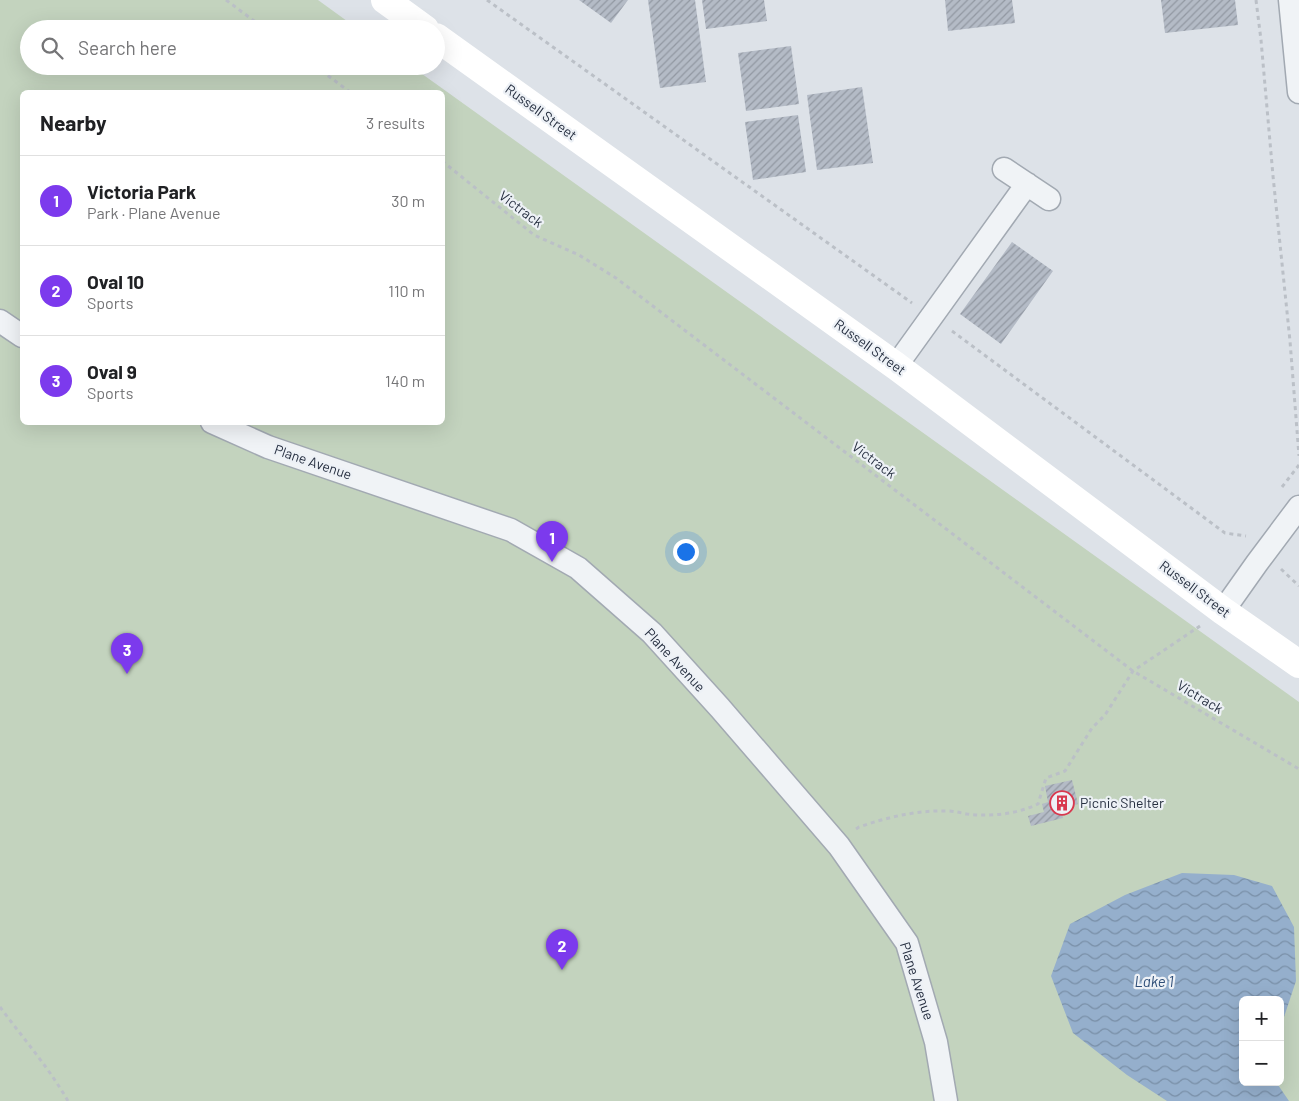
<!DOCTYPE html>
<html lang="en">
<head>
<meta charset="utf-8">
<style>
  :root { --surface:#fff; --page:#f6f6f6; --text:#202124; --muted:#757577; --line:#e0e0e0; --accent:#7c3aed }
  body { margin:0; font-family:Barlow,sans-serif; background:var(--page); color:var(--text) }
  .controls { position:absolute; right:15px; bottom:15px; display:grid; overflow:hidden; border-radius:8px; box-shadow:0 5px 20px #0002 }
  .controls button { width:45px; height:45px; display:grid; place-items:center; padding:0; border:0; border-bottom:1px solid var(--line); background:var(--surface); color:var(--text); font:25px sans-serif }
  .you { position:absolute; left:685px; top:551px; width:18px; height:18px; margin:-12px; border:4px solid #fff; border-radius:50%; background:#1a73e8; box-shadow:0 0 0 8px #1a73e833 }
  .badge { display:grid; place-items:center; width:32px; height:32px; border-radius:50%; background:var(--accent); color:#fff; font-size:16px; font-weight:700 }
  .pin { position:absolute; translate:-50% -41px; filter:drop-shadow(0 1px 2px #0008) }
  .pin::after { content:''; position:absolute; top:26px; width:18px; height:15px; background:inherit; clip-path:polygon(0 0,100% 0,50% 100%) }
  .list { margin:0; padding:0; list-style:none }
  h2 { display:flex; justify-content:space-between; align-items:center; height:65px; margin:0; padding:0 20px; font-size:21px }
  h2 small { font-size:16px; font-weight:400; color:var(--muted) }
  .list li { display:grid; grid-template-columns:32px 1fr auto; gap:15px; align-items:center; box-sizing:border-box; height:90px; padding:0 20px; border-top:1px solid var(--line) }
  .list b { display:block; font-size:19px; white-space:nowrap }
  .list p { margin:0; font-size:16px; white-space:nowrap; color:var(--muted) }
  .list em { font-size:16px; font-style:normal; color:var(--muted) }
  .icon { flex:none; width:28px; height:28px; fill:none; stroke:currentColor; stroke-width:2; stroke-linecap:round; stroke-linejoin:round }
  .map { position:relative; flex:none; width:1299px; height:1101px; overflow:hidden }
  .search { position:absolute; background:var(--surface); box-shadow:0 5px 20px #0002; left:20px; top:20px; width:425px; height:55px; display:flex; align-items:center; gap:12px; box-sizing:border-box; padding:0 18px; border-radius:28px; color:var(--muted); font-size:19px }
  .panel { position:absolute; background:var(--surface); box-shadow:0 5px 20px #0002; left:20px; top:90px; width:425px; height:335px; border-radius:8px }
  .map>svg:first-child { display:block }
  .green { fill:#c3d3be; fill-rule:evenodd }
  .water { fill:url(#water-waves) }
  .building { fill:url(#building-hatch) }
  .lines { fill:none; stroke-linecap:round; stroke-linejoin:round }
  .street-casing { stroke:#a2a9b2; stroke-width:25 }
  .path { stroke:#bbc0c7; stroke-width:3; stroke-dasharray:4 4; stroke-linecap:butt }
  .street { stroke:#f0f3f6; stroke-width:22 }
  .secondary { stroke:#fff; stroke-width:28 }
  .labels { text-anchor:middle; stroke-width:4.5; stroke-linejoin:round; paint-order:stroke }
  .street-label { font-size:14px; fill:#262f40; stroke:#edf1f6 }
  .poi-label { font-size:14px; fill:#262f40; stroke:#edf1f6; text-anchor:start }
  .water-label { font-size:15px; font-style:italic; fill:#2d4d77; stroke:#edf1f6 }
</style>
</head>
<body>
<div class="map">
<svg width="1299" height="1101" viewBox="0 0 1299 1101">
  <defs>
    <pattern id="water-waves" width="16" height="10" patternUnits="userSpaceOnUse" patternTransform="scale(1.25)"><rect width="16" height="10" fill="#95afcc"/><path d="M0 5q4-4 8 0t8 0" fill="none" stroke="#798fa7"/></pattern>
    <pattern id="building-hatch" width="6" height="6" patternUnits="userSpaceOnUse" patternTransform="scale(1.25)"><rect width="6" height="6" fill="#b4bbc6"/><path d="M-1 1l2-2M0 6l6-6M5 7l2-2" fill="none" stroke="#9298a2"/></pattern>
  </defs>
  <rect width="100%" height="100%" fill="#dde2e8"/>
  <path class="green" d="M0,0h318l40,29h-329v37h382l888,636v399h-1299zM22,92h420v330h-420zM1243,1000h37v82h-37z"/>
  <path class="water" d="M1182,873l52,2 38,11 22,41 2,54 -16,48v-29h-37v82h33l13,19h-122l-40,-26 -54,-42 -22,-57 19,-52 55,-29z"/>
  <path class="building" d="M579,0h49l-17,23z
    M648,0h47l11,82 -46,6z
    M702,0h62l3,21 -61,8z
    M945,0h67l3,23 -67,8z
    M1161,0h74l3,25 -73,8z
    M791,46l8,58 -53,7 -8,-58z
    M862,87l11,76 -56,7 -10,-75z
    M798,115l8,57 -53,8 -8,-58z
    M1012,242l41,29 -52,73 -41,-30z
    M1072,780l6,24 -17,5 2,9 -32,8 -3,-10 16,-4 -2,-8 6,-2 -3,-16z"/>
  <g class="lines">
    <g class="street-casing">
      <path id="street" d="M1290,0l9,92
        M1004,169l45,30
        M0,321l22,15
        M896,366l131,-182
        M212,422l56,25 243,83 67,38 74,65 68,75 119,138 68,97 29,99 10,59
        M1223,611l34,-48 42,-56"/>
    </g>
    <path class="path" d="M226,0l39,29
      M487,0l425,303
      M1256,0l5,40 12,136 17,165 9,115
      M315,66l35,26
      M442,161l92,74 45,20 37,23 517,393 166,98
      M952,331l273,202 21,3
      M1282,487l17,-22
      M1281,569l18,17
      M856,829l3,-2c29,-10 58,-17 89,-16 7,0 13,2 19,3 24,3 50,0 71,-10l8,-26 19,-7 27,-43 13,-13 28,-44 67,-45
      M0,1007c23,31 49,61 68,94"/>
    <use href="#street" class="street"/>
    <path class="secondary" d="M385,0l40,29
      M436,37l460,329 327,245 76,53"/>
  </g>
  <defs>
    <g id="building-ring" transform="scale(1.25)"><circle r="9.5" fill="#edf1f6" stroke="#d8384e" stroke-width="1.5"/><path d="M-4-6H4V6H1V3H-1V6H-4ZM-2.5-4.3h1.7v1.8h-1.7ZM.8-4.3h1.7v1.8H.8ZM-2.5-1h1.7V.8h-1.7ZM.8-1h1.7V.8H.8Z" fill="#d8384e"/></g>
  </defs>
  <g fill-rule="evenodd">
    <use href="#building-ring" x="1062" y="803"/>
  </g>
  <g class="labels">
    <g class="street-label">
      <text transform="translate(541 112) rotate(36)" y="5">Russell Street</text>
      <text transform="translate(521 209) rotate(37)" y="5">Victrack</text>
      <text transform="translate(870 347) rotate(36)" y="5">Russell Street</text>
      <text transform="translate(874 460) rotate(37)" y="5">Victrack</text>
      <text transform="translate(313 462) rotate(19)" y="5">Plane Avenue</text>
      <text transform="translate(1195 589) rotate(37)" y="5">Russell Street</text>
      <text transform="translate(675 660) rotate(47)" y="5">Plane Avenue</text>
      <text transform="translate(1200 697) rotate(31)" y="5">Victrack</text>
      <text transform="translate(917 981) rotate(72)" y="5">Plane Avenue</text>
    </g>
    <g class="poi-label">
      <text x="1080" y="808">Picnic Shelter</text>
    </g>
    <g class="water-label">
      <text x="1154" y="987">Lake 1</text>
    </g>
  </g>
</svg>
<div class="controls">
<button>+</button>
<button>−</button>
</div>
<div class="you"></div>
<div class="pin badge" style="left:552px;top:562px">1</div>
<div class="pin badge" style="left:562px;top:970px">2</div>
<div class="pin badge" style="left:127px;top:674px">3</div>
<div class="search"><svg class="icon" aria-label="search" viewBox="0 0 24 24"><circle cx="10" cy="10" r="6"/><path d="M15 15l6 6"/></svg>Search here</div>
<section class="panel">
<h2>Nearby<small>3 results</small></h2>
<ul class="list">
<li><span class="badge">1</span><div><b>Victoria Park</b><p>Park · Plane Avenue</p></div><em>30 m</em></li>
<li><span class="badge">2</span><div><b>Oval 10</b><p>Sports</p></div><em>110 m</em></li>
<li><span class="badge">3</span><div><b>Oval 9</b><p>Sports</p></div><em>140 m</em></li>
</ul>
</section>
</div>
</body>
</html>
